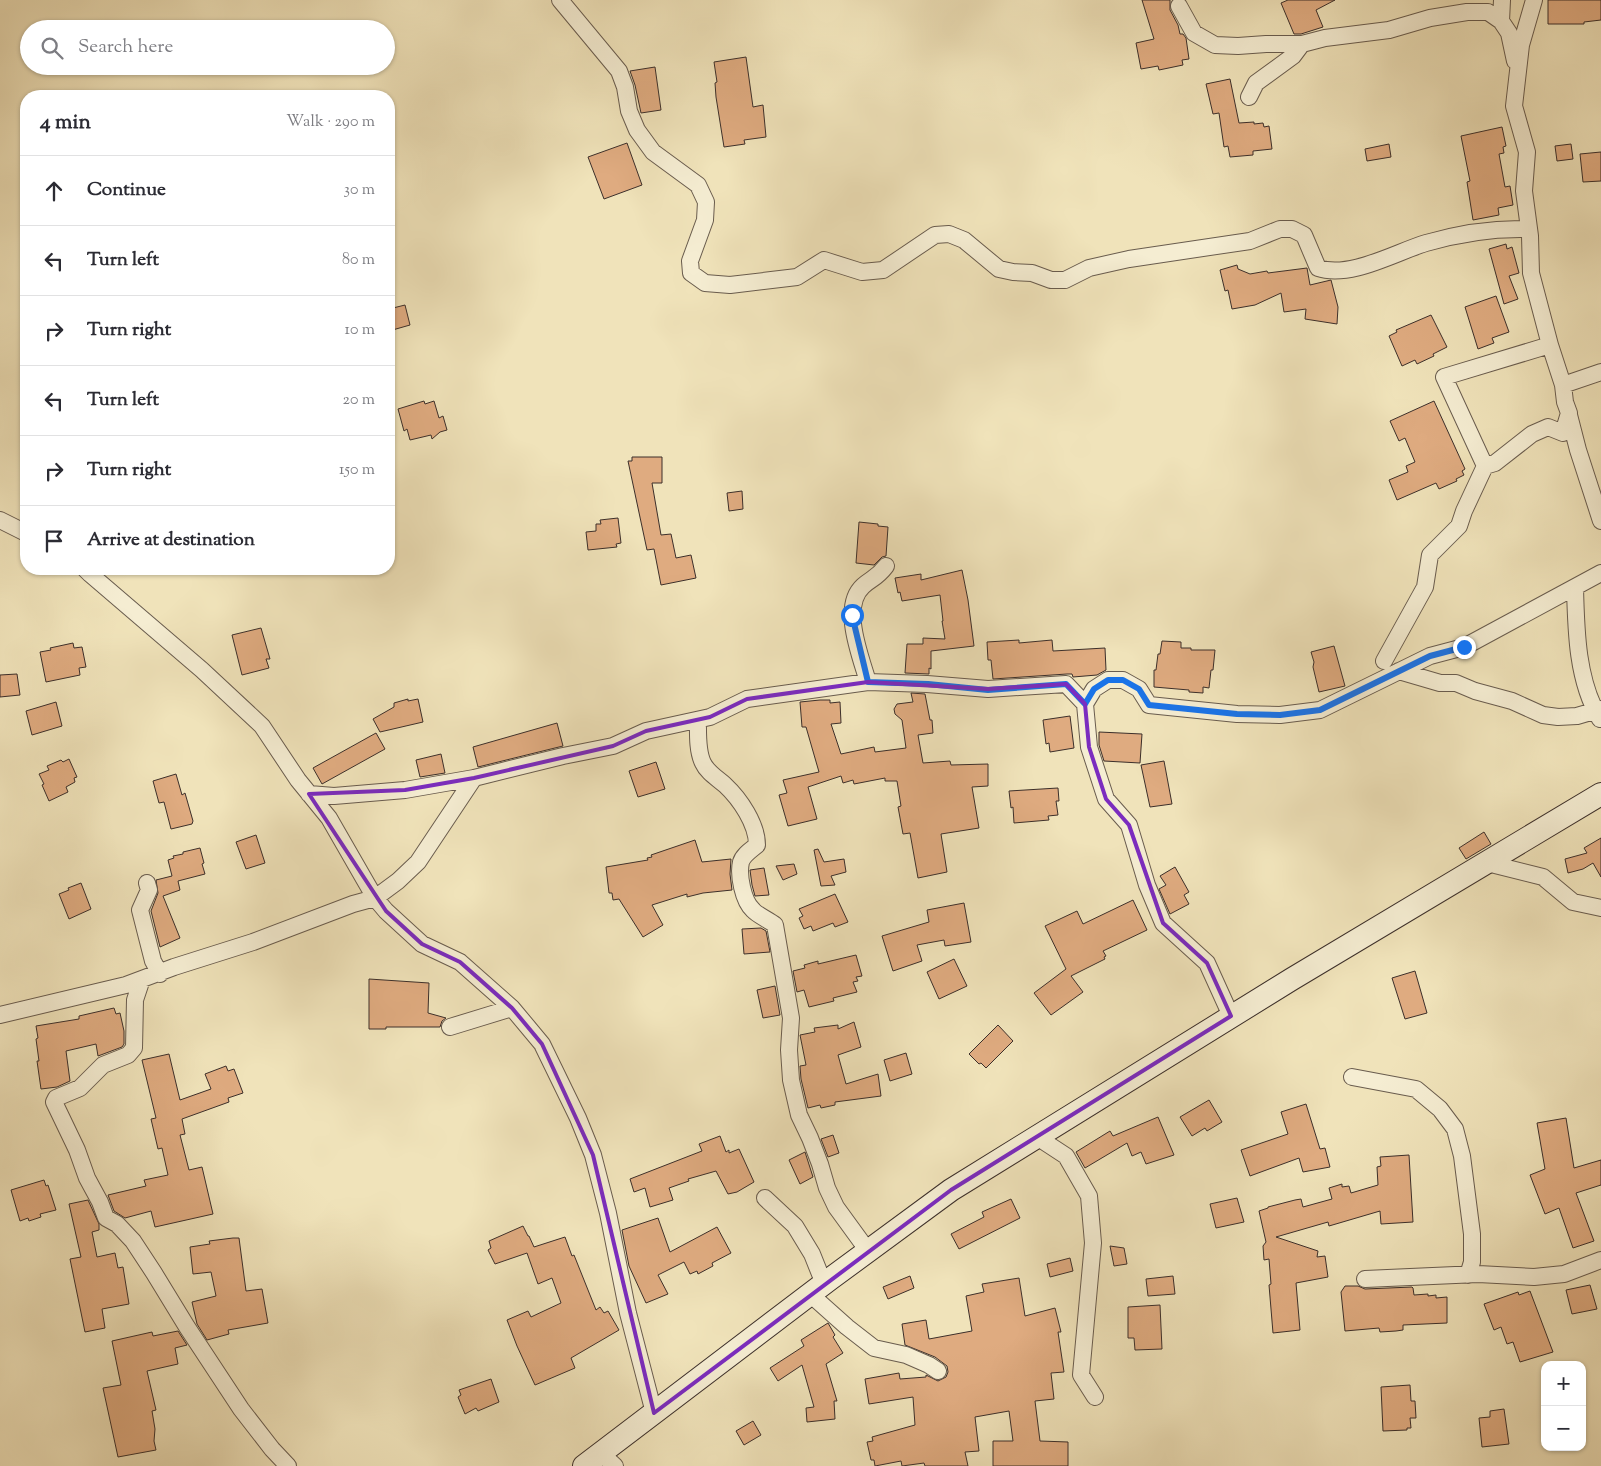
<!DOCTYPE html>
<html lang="en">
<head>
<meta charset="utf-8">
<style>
  :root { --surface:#fff; --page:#f7f7f7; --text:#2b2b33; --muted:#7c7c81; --line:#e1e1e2 }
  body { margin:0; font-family:"Sorts Mill Goudy",serif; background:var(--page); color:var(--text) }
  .controls { position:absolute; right:15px; bottom:15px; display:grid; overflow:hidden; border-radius:10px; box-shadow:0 1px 4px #0004 }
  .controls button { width:45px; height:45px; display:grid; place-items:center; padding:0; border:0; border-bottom:1px solid var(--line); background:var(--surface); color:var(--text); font:25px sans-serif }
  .stop { position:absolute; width:15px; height:15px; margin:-11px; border:4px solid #1a73e8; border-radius:50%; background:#fff }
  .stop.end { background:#1a73e8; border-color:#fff; box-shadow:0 1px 5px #0008 }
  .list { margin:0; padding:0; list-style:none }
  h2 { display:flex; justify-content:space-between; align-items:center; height:65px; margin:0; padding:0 20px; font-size:21px }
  h2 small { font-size:16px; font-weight:400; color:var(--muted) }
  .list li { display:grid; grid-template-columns:32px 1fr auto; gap:15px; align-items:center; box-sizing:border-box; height:70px; padding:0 20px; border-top:1px solid var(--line) }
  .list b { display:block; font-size:19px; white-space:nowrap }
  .list em { font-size:16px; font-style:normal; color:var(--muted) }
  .icon { flex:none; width:28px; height:28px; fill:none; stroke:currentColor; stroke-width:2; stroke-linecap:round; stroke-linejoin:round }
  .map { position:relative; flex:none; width:1601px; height:1466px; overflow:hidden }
  .search { position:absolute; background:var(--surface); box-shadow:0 1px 4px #0004; left:20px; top:20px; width:375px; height:55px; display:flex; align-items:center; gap:12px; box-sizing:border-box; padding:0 18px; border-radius:28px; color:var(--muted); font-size:19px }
  .panel { position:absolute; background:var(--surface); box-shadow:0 1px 4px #0004; left:20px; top:90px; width:375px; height:485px; border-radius:20px }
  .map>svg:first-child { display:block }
  .building { fill:#dfab80; stroke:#3c2f2a }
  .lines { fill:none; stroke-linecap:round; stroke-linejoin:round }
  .minor-casing { stroke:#695c4e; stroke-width:18 }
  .secondary-casing { stroke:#3c2f2a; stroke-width:24 }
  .minor { stroke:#f5edd2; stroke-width:16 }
  .secondary { stroke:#f5edd2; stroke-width:22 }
  .route { stroke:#1a73e8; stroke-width:6 }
  .marked { fill:none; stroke:#7b2cbf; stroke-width:4; stroke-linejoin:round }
</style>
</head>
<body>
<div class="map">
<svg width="1601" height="1466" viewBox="0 0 1601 1466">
  <rect width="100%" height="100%" fill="#f0e3ba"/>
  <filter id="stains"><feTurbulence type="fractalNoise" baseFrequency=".004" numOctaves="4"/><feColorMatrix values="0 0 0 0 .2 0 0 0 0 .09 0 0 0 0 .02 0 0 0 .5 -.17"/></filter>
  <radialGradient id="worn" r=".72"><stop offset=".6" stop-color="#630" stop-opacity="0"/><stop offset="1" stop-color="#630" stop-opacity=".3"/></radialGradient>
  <path class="building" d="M1142,0h28v10l8,15 2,9h3l3,4 3,21 -7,1 1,5 -24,5 -1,-4 -17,3 -5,-26 18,-4z
    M1288,0h47l-19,10 7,17 -22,7h-7l-13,-31z
    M1548,0h53v20l-17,2v2h-36z
    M746,57l7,50 10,-2 3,32 -22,3 1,4 -21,3 -8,-50 -1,-14 2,-1 -3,-20z
    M655,67l6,43 -20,3 -6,-28 -5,-14z
    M1230,79l9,44 15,-1v2l9,-1 1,4 5,-1 3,23 -19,2v4l-23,2 -2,-11 -4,1 -5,-34 -6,1 -7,-30z
    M1502,127l4,19 -3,1 1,6 -5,1 6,33 5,-1 3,19 -15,3 1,7 -26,5 -6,-38 3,-1 -9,-45z
    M627,143l15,42 -38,14 -16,-42z
    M1389,144l2,13 -24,4 -2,-12z
    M1571,144l2,15 -16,2 -2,-15z
    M1601,152v29l-18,1 -3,-28z
    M1506,244l1,5 5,-2 7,26 -10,3 9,23 -14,5 -15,-55z
    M1237,265l1,4 12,5 17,-3 1,2 39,-5 3,17 21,-5 7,27 -1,17 -32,-5 1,-10 -22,3 -3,-19 -26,12 -23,4 -4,-19 -3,1 -5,-21z
    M1496,296l13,36 -17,6 2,5 -16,6 -13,-42z
    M405,305l5,20 -21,6v-22z
    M1431,315l16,32 -14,7 1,2 -17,8 -2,-4 -13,6 -13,-30 8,-4 -1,-2z
    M424,401l1,3 9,-3 5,17 4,-2 4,14 -7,2 -8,7 -1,-4 -21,5 -3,-11 -3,2 -6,-22z
    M1434,401l31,68 -3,2 2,4 -8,4 1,2 -18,8 -3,-6 -39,17 -8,-20 19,-8 -2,-6 9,-4 -10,-24 -6,3 -9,-20z
    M632,457h30v26h-10l9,52 10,-1 5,24 15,-3 5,23 -35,7 -7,-36 -7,1 -19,-89h4z
    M742,491l1,18 -14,2 -2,-18z
    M618,518l3,25 -5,1 1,3 -29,3 -2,-18 10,-1v-7h5l-1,-4z
    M859,522l19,2v2l10,1 -2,29 -4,1 -8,8 -18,-2z
    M962,570l6,30 6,46 -43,5v18l-2,-1v6l-24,-1 2,-29h16v-6l22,1 -3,-18h1l-3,-26 -38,6 -2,-9 -2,1 -3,-15 26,-4v6z
    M261,628l9,31h-4l3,9 -27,7 -10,-40z
    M1019,640v3l33,-3 1,11 52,-3 1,22 -9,5 -24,2 -1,-3h-5l-74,5 -2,-19h-3l-1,-18z
    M1162,641l19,1v6h10v2h24l-2,20h-2l-2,18 -6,-1v6l-14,-1v-2l-35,-3v-17h2l2,-16h2z
    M73,643l1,5 8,-1 4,20 -7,1 1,7 -34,7 -6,-30 11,-2 -1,-2z
    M1334,646l11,40 -26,6 -6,-25 1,-5 -3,-10z
    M17,674l3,21 -20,2v-22z
    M911,693l14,1 5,26h2l1,13 -15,2 5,28 27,-2 1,4 37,-1v22l-16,1 7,41 -38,6 6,38 -29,6 -8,-45 -7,1 -5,-27 3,-1 -4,-25h-12v-3l-31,6 -1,-4 -10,3 -2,-7 -33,11 9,32 -29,7 -9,-31 8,-2 -4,-13 36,-8 -13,-45h-4l-2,-25 20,-2h10v3l10,-1 1,21 -10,1 10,30 33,-7 1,5 31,-4 -4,-28 -7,-6 -1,-5 3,-5 16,-2z
    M408,699v2l10,-2 5,23 -43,10 -7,-13 21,-12v-4z
    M56,702l6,24 -30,9 -6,-24z
    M1070,716l4,32 -24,4 -1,-9 -3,1 -3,-24z
    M557,723l6,23 -85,21 -5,-20z
    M1099,732l43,2 -2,29 -36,-2 -5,-16z
    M376,733l9,16 -63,35 -9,-16z
    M441,754l4,19 -25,4 -4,-17z
    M69,759l8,18 -3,1 1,4 -9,5 2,5 -19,9 -7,-16 2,-1 -5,-10 10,-4 -2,-4 14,-6 2,2z
    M1164,761l8,43 -22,3 -9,-42z
    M656,762l9,27 -27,8 -9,-26z
    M176,774l6,21 3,-2 8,28 -1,3 -21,5 -7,-27 -5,1 -6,-22z
    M1058,788l1,13h-3l2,14 -10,1 1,4 -35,3 -1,-16 -2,1 -2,-17z
    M1484,832l7,12 -25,15 -7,-11z
    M256,835l9,28 -19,6 -10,-27z
    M1601,838v39l-8,-14 -10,6 -15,4 -3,-14 22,-6 -3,-5z
    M695,840l7,22 29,-3 -1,15 2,16 -29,3 -16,4v-3l-35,11 11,20 -20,12 -24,-38 -6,1 -1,-7h-3l-3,-26 42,-7 -1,-2 5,-1 -1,-2z
    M200,848l4,15 -2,1 3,10 -27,7 2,9 -17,6 17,42 -20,9 -9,-36 7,-18 -2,-13 16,-4 -4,-16 6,-2 -1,-2 10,-2v-2z
    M818,849l6,13 20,-3 2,13 -15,4 4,9 -14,1 -7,-36z
    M794,864l3,10 -14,6 -7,-14z
    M1175,867l14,25 -5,3 5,9 -19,10 -11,-25 7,-4 -6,-9z
    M764,868l5,27 -14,1 -3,-11 -2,-15z
    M81,883l10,26 -22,10 -10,-25 10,-4 -1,-2z
    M835,894l13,28 -13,5 -2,-4 -20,8 -2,-5 -7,3 -5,-11 4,-2 -4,-7z
    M1133,900l14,30 -44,21 3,5 -2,1 1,2 -34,17 12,16 -32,23 -17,-22 32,-24 -21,-43 32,-15 6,13z
    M964,903l7,39 -26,4 -1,-6 -27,5 5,16 -29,10 -11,-35 47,-14 -2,-12z
    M761,928l5,3 4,21 -26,2 -2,-25z
    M856,955l6,21 -6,1 2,4 -5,1 4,10 -24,6 1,3 -25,6 -5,-17 -7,2 -4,-21 12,-3 -1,-3 14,-4v3z
    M954,959l13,27 -28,13 -12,-27z
    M1415,971l12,42 -22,6 -13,-41z
    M369,979l60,4 -1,30 18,5 -4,3 -2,6h-54v2h-17z
    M775,986l5,29 -17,3 -6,-28z
    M114,1008l2,6 4,-1 4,18v13l-2,3 -24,9 -2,-12 -30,7 4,30 -13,6 -16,2 -4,-28h2l-3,-22 2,-1 -2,-12 43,-7v-3z
    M854,1022l7,25 -23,8 8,29 32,-10 3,22 -46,6v3l-14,3 -1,-3 -12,3 -7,-29 -1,-13 6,-1 -6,-30 15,-3 -1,-4 24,-3v4z
    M998,1025l15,16 -27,27 -5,-5 -2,1 -10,-10z
    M906,1053l6,21 -22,7 -6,-21z
    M169,1054l11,46 31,-11 -6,-15 21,-8 2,5 6,-2 9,24 -15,5 1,4 -47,17 3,15 -5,1 9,35 13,-3 11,47 -58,13 -4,-16 -26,7 -11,-7 -6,-16 38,-9 -2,-6 24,-5 -6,-27 -4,1 -7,-30 5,-1 -14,-58z
    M1209,1100l13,22 -15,9 -2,-3 -13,8 -12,-19z
    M1306,1104l14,45 5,-1 5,19 -27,5 -4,-14 -49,18 -9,-26 47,-16 -7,-22z
    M1158,1117l16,38 -28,9 -5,-12 -9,4 -5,-13 -42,25 -9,-16 34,-21 3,5z
    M1566,1118l8,50 27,-8v25l-25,8 18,48 -21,7 -14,-40 -14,6 -15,-39 15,-6 -8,-46z
    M833,1135l6,18 -11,4 -7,-18z
    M720,1136l6,16 3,-2v3l10,-4 15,33 -17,10 -9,2 -12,-23 -28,8 1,2 -20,7 4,12 -23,7 -5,-19 -11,4 -4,-13 72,-28 -3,-7z
    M805,1152l8,25 -13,7 -11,-24z
    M1409,1155l4,67 -32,2 -1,-13 -51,15 -1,-4 -52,15 42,14 -1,6 8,-1 3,21 -32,6 4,47 -27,3 -4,-48 2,-1 -2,-25 -5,1 -1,-14 3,-4 -7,-31 9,-3v-1l27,-7 6,-1 2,8 29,-8 -3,-11 13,-4v3l7,-1 2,7 27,-8 -1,-18 4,-1 -1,-9z
    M44,1180l2,6 2,-1 8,25 -16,4 1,3 -12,4 -1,-3 -8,3 -9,-31z
    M1237,1198l7,24 -28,6 -6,-24z
    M1011,1199l9,19 -61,31 -8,-15 33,-17 -2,-5z
    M88,1200l11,24v6l-7,2 5,25 18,-4 3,15 5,-1 6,37 -27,5 3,19 -20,4 -15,-73 11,-2 -12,-53z
    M658,1218l12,34 47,-25 14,26 -19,10 1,3 -15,8 -1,-3 -7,3 -6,-12 -26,13 10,19 -22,9 -17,-37 -7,-36z
    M523,1226l5,10h1l5,11 31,-10 7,19 2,-1 22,55 4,-3 4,6 4,-2 11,19 -48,28 4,10 -40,17 -18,-39 -10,-26 21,-9 3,6 30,-14 -9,-25 -14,6 -11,-31 -32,11 -7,-14 3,-2 -2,-7z
    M233,1238h6l7,53 16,-2 6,34 -40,7 1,4 -22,6 -10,-16 -5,-22 24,-6 -5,-24 -18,2 -3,-27 20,-3 -1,-3z
    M1110,1246l14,2 3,16 -13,2z
    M1070,1258l3,13 -23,6 -3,-13z
    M910,1276l4,12 -26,11 -5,-12z
    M1173,1276l2,18 -27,2 -2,-17z
    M1019,1278l6,38 30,-8 6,24h-3l6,40 -13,1 3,26 -19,2 5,40 28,1v24h-75v-25h20l-4,-30 -34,6 4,34 -14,1 3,14h-43l-1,-3 -22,3 -1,-5 -26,5 -1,-6h-3l-4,-18 6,-1 -1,-4 43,-12 -2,-28 -44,7 -4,-25 34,-6 1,6 26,-2v-2l12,6 8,-4 2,-5 -1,-6 -12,-9 -30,-12 -3,-21 24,-4 3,19 43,-8 -6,-35 18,-4 -2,-8z
    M1590,1285l7,24 -25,5 -6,-24z
    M1345,1286h13l7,3 47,-2 1,1 1,7 14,-1v2l8,-1v3l11,-1v26l-44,2v5l-7,1 -16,1 -1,-4 -34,3 -4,-39z
    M1530,1291l23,61 -33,10 -7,-20 -6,2 -6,-17 -7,3 -10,-26 34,-12 1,3z
    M1160,1305l2,44 -27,1 -1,-12h-6v-31z
    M828,1323l7,12 -2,2 10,16 -17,11 11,37h-3l1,18 -28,3 -1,-14 8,-1 -12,-42 -24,16 -8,-13 34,-22 -3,-6z
    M178,1331l9,14 -12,3 3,16 -31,7 9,39 -4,1 3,18 -1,12 2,9 -38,7 -15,-69 18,-3 -9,-44 40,-9 1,4z
    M491,1379l8,23 -21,9 -2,-3 -11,6 -7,-17 3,-2 -2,-5z
    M1410,1385l1,16h4l1,17h-6l1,10h-4v2l-24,1 -2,-44z
    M1504,1409l5,35 -27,3 -3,-29 11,-1v-6z
    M753,1421l8,14 -17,10 -8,-14z"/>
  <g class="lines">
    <g class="minor-casing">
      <path id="minor" d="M560,0l59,71 6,16 4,24 8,19 16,22 45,33 8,17 -1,18 -15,41 1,12 14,10 25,2 67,-8 27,-17 38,12 21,-2 52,-35 14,-1 15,6 35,29 14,3 19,1 19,7h14l24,-12 40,-9 121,-18 30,-12h12l12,6 14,33c32,11 78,-16 108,-25 34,-10 68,-15 103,-14
        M1179,6l15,27 21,12 23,1 28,-2h36l23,-6 64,-8 41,-12 37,-6h21l13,9 8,12 6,28
        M1501,21l1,-21
        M1249,97l7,-14 37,-27 9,-12
        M1550,345l13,40
        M1569,415l9,35 23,71
        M1485,466l-41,-89 106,-32 -19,-72 -1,-37 -6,-45 3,-39 -13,-46 7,-61 13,-45
        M0,520l26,13
        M85,569l5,5 112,96 60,56 36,54 31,38 46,80 11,13 36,33 38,18 52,46 30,36 36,74 15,37 15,58 20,100 26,100
        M1575,587c1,44 2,94 25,132
        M1384,661l41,-74 5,-32 29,-29 5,-15 21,-45 10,-3 37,-29 16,-7 15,6 6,-20 -4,-11 -2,-17 38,-13
        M1399,671l41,12h16l19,8 37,10 31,14 15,2 19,-1 24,-7
        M868,682c-7,-25 -28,-75 -5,-96 9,-8 14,-8 23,-20
        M1085,704l9,-15 14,-9h15l16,9 10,16 88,9 43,1 40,-5 110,-54 34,-9 137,-74
        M698,720c0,13 -1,31 5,43 4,9 14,15 22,22 15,14 32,39 32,60 -6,5 -14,10 -16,17 -3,13 2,39 12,48 4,5 16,10 22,15l16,93 -2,32 2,30 8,35 11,23 10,26 7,24 9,19 32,44
        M309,794l25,2 71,-6 69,-12
        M1487,863l56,14 30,25 28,6
        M147,883l2,7 -9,20 13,51 7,13
        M142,979l-7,21 -1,48 -6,7 -25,10 -23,23 -24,10 -2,4 23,48 10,28 13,24 6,16 11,6 16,17 21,32 33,54 54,82 31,40 16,17
        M0,1015l126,-30 48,-18 79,-25 100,-38 22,-6 23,-17 20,-19 56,-84 89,-22 50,-10 33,-15 64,-14 37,-18 121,-17 59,2 61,5 78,-5 19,20 4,43 17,52 23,26 18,60 16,38 44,40 24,53
        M450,1027l62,-19
        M1352,1077l64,12 24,20 15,20 7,27 10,78v28l-4,13
        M1037,1137l29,19 23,40 4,47 -12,132 14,22
        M765,1198l30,28 17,28 12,30
        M1365,1279l113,-5 56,3 30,-3 37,-14
        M810,1294l37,33 27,21 32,7 23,10 9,6
        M601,1453l14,13"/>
    </g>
    <g class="secondary-casing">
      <path id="secondary" d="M584,1466l246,-187 121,-89 341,-211 309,-185"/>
    </g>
    <use href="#minor" class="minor"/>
    <use href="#secondary" class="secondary"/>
  </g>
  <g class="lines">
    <path class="route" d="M852,615l16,67 60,2 60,6 78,-6 19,20 9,-15 14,-9h15l16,9 10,16 88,9 43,1 40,-5 110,-54 34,-9"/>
  </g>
  <path class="marked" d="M868,682l120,7 78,-5 19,20 4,43 17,52 23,26 34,98 44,40 24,53 -280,174 -297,223 -61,-258 -51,-111 -30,-36 -52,-46 -38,-18 -36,-33 -77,-117 96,-4 69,-12 139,-32 33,-15 64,-14 37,-18z"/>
  <rect width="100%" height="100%" filter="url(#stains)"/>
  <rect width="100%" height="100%" fill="url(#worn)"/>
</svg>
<div class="controls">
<button>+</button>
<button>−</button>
</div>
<div class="stop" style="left:852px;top:615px"></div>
<div class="stop end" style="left:1464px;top:647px"></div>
<div class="search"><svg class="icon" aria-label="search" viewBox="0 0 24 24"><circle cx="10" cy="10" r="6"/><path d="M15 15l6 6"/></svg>Search here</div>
<section class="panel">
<h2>4 min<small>Walk · 290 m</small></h2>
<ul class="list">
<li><svg class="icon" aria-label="ahead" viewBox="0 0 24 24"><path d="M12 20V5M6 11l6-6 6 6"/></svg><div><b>Continue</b></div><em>30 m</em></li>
<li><svg class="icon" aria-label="left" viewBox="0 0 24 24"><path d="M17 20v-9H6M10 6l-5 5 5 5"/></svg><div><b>Turn left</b></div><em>80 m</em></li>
<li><svg class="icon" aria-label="right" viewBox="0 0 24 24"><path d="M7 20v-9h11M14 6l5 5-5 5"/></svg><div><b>Turn right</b></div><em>10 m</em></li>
<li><svg class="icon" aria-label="left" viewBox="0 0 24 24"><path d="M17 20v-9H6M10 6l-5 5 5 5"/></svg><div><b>Turn left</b></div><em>20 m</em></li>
<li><svg class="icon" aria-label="right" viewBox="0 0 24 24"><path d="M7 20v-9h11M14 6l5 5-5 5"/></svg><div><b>Turn right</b></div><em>150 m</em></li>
<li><svg class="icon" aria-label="arrive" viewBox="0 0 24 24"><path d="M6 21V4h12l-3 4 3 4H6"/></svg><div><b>Arrive at destination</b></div></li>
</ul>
</section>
</div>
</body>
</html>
